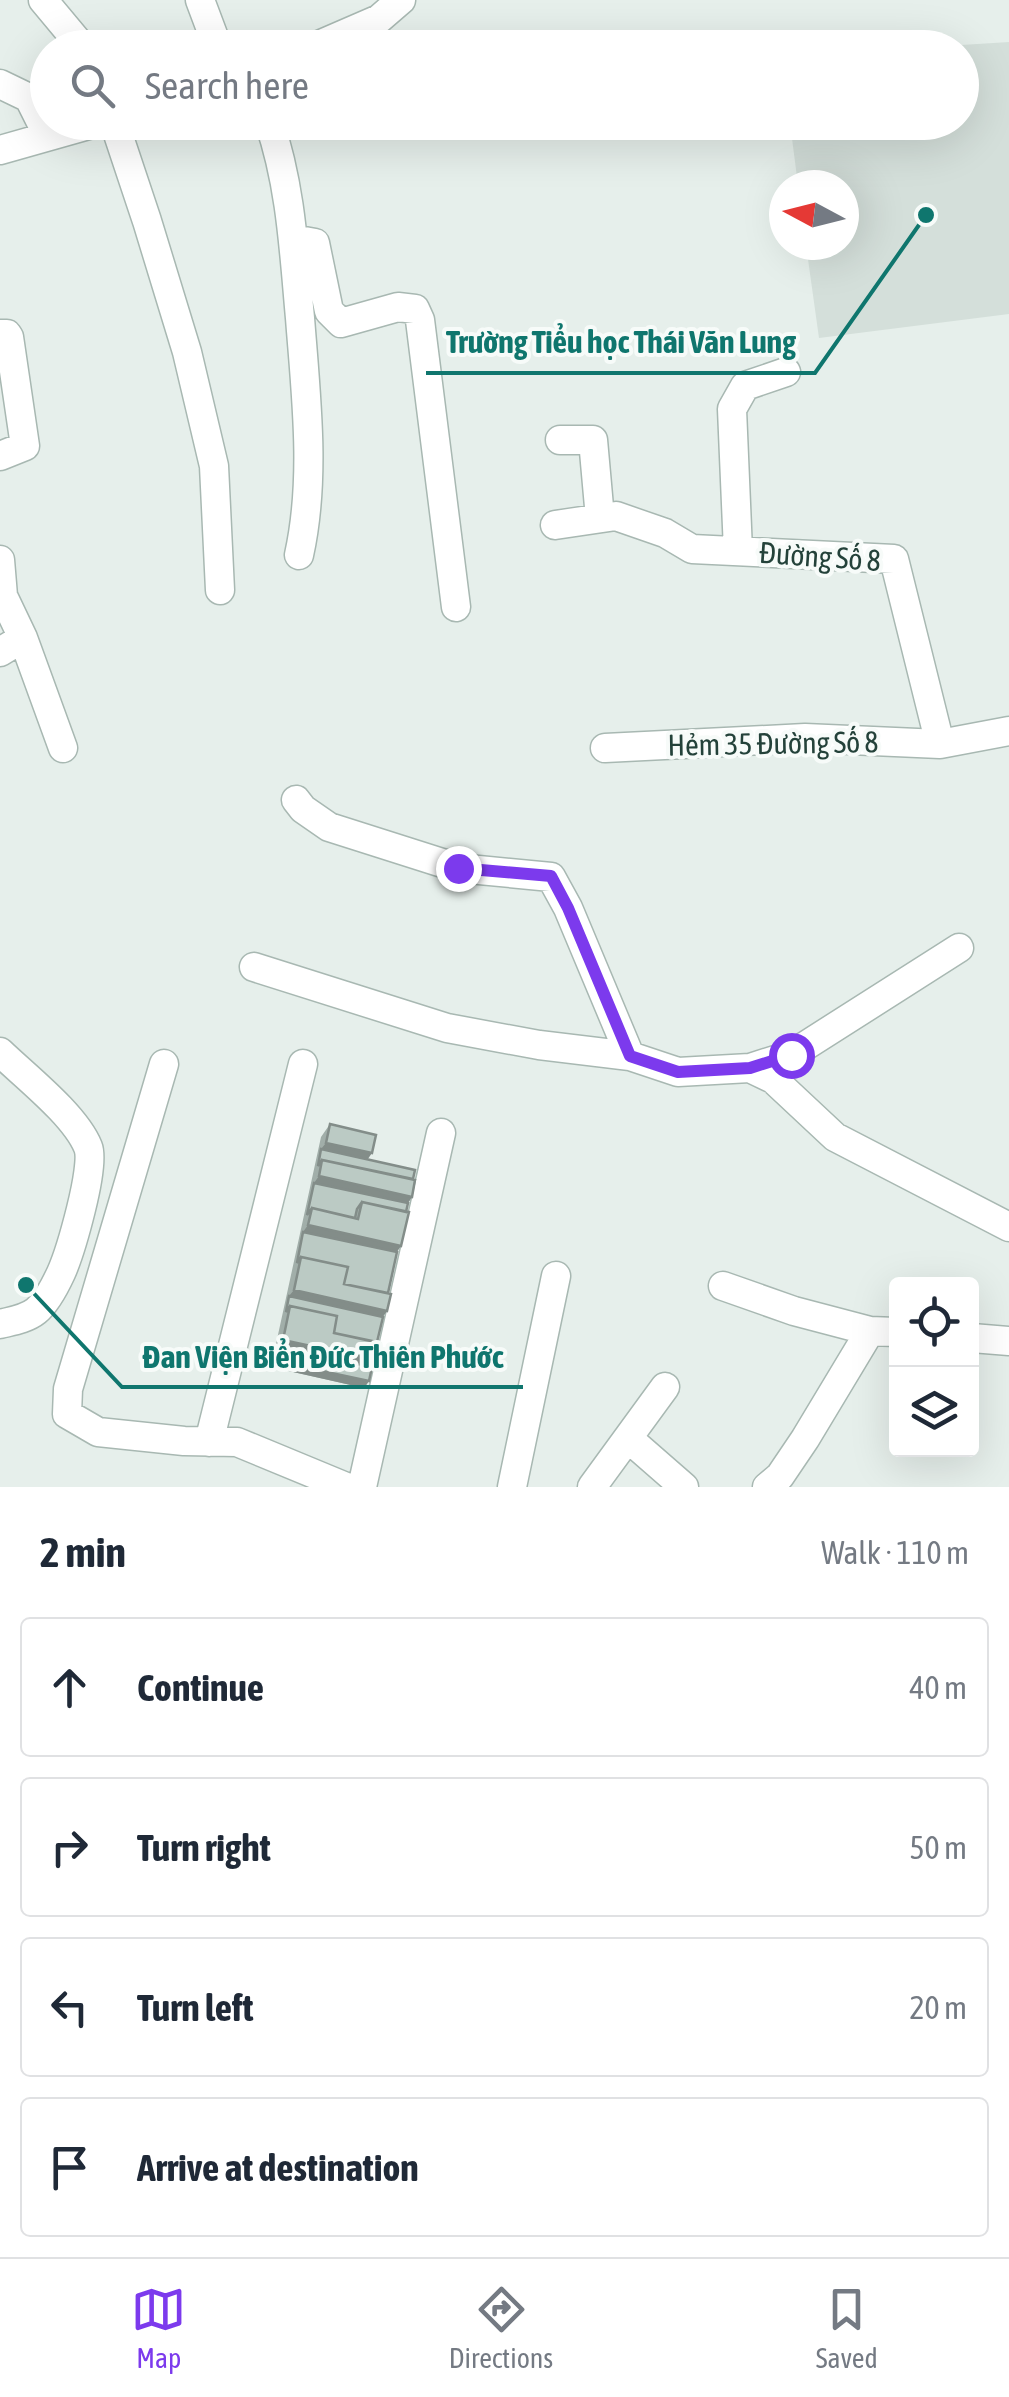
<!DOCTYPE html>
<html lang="en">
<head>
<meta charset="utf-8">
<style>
  :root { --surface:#fff; --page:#f2f2f3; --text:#1f2937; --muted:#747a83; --line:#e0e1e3; --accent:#7c3aed }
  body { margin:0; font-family:"Asap Condensed",sans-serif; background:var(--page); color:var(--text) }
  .controls { position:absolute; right:30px; bottom:30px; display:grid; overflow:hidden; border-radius:10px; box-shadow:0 10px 40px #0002 }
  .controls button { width:90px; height:90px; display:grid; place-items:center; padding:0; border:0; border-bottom:2px solid var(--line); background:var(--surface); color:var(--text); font:50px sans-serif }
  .compass { position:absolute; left:769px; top:170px; width:90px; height:90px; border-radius:50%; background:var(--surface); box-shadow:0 10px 40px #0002; rotate:277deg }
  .stop { position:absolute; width:30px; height:30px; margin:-22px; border:8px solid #7c3aed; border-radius:50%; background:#fff }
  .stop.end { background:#7c3aed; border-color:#fff; box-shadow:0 2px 10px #0008 }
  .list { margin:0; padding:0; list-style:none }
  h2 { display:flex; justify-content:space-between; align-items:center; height:130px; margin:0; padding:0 40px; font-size:42px }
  h2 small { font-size:32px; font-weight:400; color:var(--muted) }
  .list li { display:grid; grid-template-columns:65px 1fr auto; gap:30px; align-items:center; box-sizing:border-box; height:140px; margin:0 20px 20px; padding:0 20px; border:2px solid var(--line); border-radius:10px }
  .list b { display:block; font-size:38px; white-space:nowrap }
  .list em { font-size:32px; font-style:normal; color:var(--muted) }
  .icon { flex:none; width:55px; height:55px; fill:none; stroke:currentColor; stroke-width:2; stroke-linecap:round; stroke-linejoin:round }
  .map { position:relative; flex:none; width:1009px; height:1487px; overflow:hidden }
  .search { position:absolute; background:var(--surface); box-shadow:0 10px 40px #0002; left:30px; right:30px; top:30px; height:110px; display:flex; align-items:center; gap:25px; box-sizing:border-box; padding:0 35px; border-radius:55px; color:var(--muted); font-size:38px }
  .sheet { height:770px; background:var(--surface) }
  nav { display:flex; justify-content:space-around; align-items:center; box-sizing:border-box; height:140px; border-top:2px solid var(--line); background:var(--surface); font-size:28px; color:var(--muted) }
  nav a { display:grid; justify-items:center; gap:5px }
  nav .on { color:var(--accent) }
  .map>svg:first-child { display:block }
  .built { fill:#d4dfda }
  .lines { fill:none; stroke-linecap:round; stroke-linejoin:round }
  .minor-casing { stroke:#a8b8b2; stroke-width:31 }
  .minor { stroke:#fff; stroke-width:28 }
  .wall { fill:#a1aea9 }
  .shaded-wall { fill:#838d89 }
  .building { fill:#bbcac4; stroke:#838d89; stroke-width:2.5 }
  .route { stroke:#7c3aed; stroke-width:12 }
  .labels { text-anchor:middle; stroke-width:8; stroke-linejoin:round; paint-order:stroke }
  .street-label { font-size:30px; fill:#24423a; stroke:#f7fbf9 }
  .leader { fill:none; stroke:#0f766e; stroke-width:4 }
  .callout-dot { fill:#0f766e; stroke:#f7fbf9; stroke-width:4 }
  .callout-label { font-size:32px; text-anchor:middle; font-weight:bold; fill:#0f766e; stroke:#f7fbf9; stroke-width:8; stroke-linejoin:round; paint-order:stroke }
</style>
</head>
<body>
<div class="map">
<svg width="1009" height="1487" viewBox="0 0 1009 1487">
  <rect width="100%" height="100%" fill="#e6efeb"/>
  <path class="built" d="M1009,42v272l-190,24 -13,-93h38v-60h-46l-8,-62 172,-1v-74l-32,-1z"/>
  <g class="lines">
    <g class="minor-casing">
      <path id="minor" d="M43,0l40,48
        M200,0l18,48
        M312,48l67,-29 22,-19
        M0,84l29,14 19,38
        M114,122l33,99 40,131 27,114 6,124
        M269,122c22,63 25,131 31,196 6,78 16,160 -1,237
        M0,150l99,-28
        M293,239l22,4 14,68 12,12 57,-16 17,2 5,11 36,287
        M0,334h7l2,3 16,109 -25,10
        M560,440h33l7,78
        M555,525l61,-9 49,17 27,16 202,10 46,185 69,-13
        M738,551l-6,-142 13,-23 41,-14
        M0,560l3,36 20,42 40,110
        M0,652l23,-14
        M605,748l200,-10 135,6
        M296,800l7,9 26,18 129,41 93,9 17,31 62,148 48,16 72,-4 23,11 62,58 174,90
        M254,967l193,61 92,17 91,11
        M0,1052c26,25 75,63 88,95 8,19 -18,106 -27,126 -6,13 -14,29 -25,38 -10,8 -24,10 -36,13
        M164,1064l-96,325 -1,25 31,18 86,9 53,1 109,45
        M750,1068l41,-13 168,-107
        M723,1286l71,25 76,20
        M972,1338l37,3
        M629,1439l55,48
        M209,1442l94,-378
        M362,1487l79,-354
        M512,1487l44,-211
        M592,1487l73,-100
        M767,1487l13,-11 25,-37 65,-108 26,1"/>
    </g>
    <use href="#minor" class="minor"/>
  </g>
  <path class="wall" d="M330,1124l38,35 45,20 -1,18 -4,6 -11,49 -20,90 -1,18 -4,7 -3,14 -5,7 -93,-21 50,-230z"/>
  <path class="shaded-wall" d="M326,1143l46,10 -9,13 -42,-17z
    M319,1176l93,21 -9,13 -89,-27z
    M308,1225l93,21 -9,13 -89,-27z
    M294,1290l93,21 -9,13 -89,-28z
    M283,1340l93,20 -9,13 -89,-27z
    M275,1361l94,20 -5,7 -93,-21z"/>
  <path class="building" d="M330,1124l46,11 -4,18 -46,-10z
    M321,1149l94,21 -2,9 -91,-19 -4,6z
    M322,1160l93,20 -3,17 -93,-21z
    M314,1183l94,20 -2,9 -44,-10 -5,7 -2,9 -43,-10 -5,7z
    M362,1202l47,10 -8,34 -93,-21 4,-17 46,11z
    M303,1232l94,20 -9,41 -44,-9 4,-17 -47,-10 -4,6z
    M301,1257l47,10 -4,17 47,10 -4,17 -93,-21z
    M289,1296l94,21 -6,25 -43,-9 3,-17 -47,-10 -4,6z
    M290,1306l47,10 -3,17 46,10 -4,17 -93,-20z
    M278,1346l94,21 -3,14 -94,-20z"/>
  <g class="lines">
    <path class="route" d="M458,868l93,8 17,32 62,148 48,16 72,-4 41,-13"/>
  </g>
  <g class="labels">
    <g class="street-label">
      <text transform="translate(820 557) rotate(4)" y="10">Đường Số 8</text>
      <text transform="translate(773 744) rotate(-1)" y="10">Hẻm 35 Đường Số 8</text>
    </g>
  </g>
  <path class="leader" d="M926 215L815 373H426M26 1285L122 1387H523"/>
  <g class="callout-dot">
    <circle cx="926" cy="215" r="10"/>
    <circle cx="26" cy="1285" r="10"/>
  </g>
  <g class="callout-label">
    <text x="621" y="353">Trường Tiểu học Thái Văn Lung</text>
    <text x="323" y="1368">Đan Viện Biển Đức Thiên Phước</text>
  </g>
</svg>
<div class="controls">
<button><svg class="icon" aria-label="locate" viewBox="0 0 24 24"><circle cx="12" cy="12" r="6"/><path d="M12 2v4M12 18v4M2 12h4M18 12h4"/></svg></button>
<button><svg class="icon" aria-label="layers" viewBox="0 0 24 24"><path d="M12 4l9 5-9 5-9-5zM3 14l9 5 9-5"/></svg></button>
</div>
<svg class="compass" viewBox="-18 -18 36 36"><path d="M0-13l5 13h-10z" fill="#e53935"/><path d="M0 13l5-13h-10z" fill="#747a83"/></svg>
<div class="stop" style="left:791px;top:1055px"></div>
<div class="stop end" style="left:458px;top:868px"></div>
<div class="search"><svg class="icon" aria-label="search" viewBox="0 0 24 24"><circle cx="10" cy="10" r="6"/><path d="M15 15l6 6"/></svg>Search here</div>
</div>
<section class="sheet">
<h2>2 min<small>Walk · 110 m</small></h2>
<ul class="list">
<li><svg class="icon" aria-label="ahead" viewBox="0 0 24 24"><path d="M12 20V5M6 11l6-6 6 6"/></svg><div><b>Continue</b></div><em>40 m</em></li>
<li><svg class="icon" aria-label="right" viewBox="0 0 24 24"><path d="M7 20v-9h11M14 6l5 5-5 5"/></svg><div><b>Turn right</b></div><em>50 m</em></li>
<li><svg class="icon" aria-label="left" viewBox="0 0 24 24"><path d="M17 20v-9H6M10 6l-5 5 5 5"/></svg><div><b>Turn left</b></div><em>20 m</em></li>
<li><svg class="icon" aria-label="arrive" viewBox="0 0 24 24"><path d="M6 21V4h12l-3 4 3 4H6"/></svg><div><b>Arrive at destination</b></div></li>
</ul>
</section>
<nav>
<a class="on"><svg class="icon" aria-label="map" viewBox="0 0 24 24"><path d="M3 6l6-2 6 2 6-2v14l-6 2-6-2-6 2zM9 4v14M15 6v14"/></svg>Map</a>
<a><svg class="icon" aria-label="directions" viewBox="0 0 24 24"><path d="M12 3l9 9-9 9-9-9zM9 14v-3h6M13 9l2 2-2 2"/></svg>Directions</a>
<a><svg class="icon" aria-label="saved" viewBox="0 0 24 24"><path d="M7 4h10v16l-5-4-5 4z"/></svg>Saved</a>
</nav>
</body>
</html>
